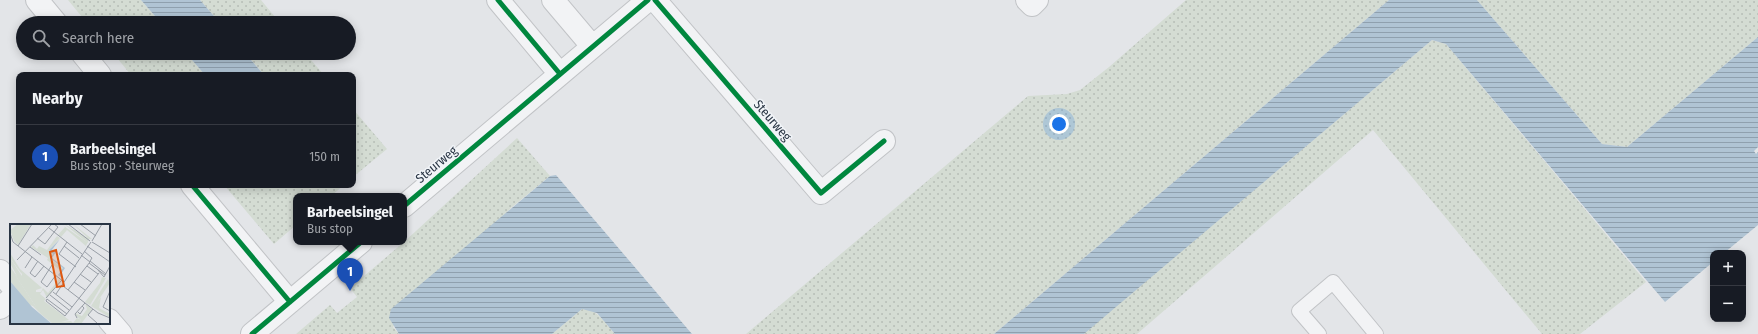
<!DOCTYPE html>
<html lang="en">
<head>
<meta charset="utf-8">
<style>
  :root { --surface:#171b24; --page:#242831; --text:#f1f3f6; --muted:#9ea1a6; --line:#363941; --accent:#8c9099 }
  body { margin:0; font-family:"Fira Sans Condensed",sans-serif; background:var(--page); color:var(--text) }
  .controls { position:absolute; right:12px; bottom:12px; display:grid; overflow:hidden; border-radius:8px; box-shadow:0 2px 10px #0003 }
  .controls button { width:36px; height:36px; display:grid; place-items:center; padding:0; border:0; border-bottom:1px solid var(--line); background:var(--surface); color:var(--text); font:20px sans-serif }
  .you { position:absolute; left:1059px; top:124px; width:14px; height:14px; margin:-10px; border:3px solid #fff; border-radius:50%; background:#1a73e8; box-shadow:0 0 0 6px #1a73e833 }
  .badge { display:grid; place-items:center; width:26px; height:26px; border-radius:50%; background:var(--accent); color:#fff; font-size:13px; font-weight:700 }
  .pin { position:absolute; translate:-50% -33px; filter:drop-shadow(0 1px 2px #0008) }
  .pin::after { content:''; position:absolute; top:21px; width:14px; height:12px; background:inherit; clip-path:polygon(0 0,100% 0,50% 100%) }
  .popup { position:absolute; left:293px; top:193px; width:114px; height:52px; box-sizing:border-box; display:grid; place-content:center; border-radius:8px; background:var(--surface); filter:drop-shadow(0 1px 3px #0005); font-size:13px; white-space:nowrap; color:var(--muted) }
  .popup b { font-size:15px; color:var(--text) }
  .popup::after { content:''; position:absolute; left:50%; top:100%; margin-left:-8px; border:8px solid transparent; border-top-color:var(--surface) }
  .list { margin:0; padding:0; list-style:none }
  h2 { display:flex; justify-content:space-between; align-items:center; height:52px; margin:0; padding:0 16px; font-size:17px }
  h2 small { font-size:13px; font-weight:400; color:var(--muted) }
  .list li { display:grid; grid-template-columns:26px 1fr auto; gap:12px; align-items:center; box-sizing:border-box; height:64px; padding:0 16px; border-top:1px solid var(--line) }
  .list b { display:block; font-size:15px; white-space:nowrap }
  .list p { margin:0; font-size:13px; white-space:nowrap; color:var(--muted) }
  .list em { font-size:13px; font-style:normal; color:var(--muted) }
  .icon { flex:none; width:22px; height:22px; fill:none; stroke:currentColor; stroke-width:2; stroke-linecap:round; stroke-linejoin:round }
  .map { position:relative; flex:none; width:1758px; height:334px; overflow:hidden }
  .search { position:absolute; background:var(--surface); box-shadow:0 2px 10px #0003; left:16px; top:16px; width:340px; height:44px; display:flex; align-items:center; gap:10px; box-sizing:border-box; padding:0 14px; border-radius:22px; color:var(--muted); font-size:15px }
  .panel { position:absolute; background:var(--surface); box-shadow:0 2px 10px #0003; left:16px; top:72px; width:340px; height:116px; border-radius:8px }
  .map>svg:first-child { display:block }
  .grass { fill:url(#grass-dots) }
  .water { fill:url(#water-rules) }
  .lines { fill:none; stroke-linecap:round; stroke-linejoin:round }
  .lane-casing { stroke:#c1c3c6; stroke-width:16 }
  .street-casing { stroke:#c1c3c6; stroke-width:24 }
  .lane { stroke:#f2f3f5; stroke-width:14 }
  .street { stroke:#f2f3f5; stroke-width:22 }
  .cycleway-casing { stroke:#f1f4f8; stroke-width:8 }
  .cycleway { stroke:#00873e; stroke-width:5 }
  .labels { text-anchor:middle; stroke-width:3; stroke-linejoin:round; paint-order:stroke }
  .street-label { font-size:13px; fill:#283443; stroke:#f1f4f8 }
  .inset-road { fill:none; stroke:#989ea6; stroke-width:1 }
  .view { fill:#de570f; fill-opacity:0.15; stroke:#de570f; stroke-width:2 }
  .inset-edge { fill:none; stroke:#283443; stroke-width:2 }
</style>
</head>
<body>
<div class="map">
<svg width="1758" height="334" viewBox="0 0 1758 334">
  <defs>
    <pattern id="grass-dots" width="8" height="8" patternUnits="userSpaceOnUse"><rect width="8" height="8" fill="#d4dcd3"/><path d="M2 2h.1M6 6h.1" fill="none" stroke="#b6bdb6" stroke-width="1.8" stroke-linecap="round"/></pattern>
    <pattern id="water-rules" width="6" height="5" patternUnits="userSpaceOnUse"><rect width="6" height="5" fill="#b0c4d4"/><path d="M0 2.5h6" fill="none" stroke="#8fa0ae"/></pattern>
  </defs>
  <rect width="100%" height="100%" fill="#e3e5e8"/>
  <path class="grass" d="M68,0h73l20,23h-74z
    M200,0h61l19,23h-60z
    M1186,0h203l-395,334h-248l282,-238 39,-2 13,-4 29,-23z
    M1477,0h281v37l-131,110 -25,-3z
    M1432,40l14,4 200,238 -66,52h-38l-169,-204 -236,204h-54z
    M113,53h73l19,22h-74z
    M245,53h60l19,22h-60z
    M353,109l34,40 -34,28z
    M517,138l33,38 -39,32 -118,119 6,7h-103l34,-29 7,8 20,-16 -7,-9 54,-46z
    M224,185h120l-13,11h-35v29l-22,19z
    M582,309c16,0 23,14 33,25h-63z"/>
  <path class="water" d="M141,0h59l20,23h-59z
    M1389,0h88l125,144 25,3 131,-110v110l-4,4 2,3 2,-2v73l-34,28h-11v9l-48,40 -219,-258 -14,-4 -348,294h-90z
    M186,53h59l19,22h-59z
    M556,175l136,159h-77l-18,-21 -15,-4 -30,25h-153l-10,-16 2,-9 159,-133z"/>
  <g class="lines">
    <g class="lane-casing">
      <path id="lane" d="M1319,334l-20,-23 34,-29 43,52"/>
    </g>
    <g class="street-casing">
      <path id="street" d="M37,0l19,23
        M498,0l62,74
        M553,0l39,46
        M655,0l166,193 63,-52
        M1027,0l5,5 5,-5
        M82,53l18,22
        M192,185l98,117
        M404,206l244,-206
        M0,271l11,14
        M0,308l11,-9
        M109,320l12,14
        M252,334l109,-92"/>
    </g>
    <use href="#lane" class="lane"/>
    <use href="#street" class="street"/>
    <g class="cycleway-casing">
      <path id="cycleway" d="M498,0l62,74
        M655,0l166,193 63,-52
        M192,185l98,117
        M404,206l244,-206
        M252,334l109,-92"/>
    </g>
    <use href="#cycleway" class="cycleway"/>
  </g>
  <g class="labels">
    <g class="street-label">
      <text transform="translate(773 120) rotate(49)" y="5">Steurweg</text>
      <text transform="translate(436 164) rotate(-40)" y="5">Steurweg</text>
    </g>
  </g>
  <g transform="translate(10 224)">
    <rect width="100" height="100" fill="#e3e5e8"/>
    <path d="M51,0l27,19 -24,-19 24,14 -15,-14 19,15h-3l-3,7 -19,-16 -6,7 -3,-2 7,-8zM47,12l3,2 -11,12 4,4 -3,5 13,9 -2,3 -14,-11 1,-2 -17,-11 2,-2 4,4 2,-3 8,4zM0,34l12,18v-4l20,16 -6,2v2h5l2,-4 5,5 11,-14 2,1 -14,18 -4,-8 -3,4 6,5 -2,2 25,19 -8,2 10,-1 2,2 4,-5 4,2 -3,4h-25l-11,-9 -13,-13 -1,-2 8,7 -26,-40 7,9 -7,-13zM92,53l4,1 -16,27 -5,-3 15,-19zM98,55l2,4 -13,19 4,-5 -2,11 11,6 -1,3 -18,-11z" fill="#d4dcd3"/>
    <path d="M0,29l10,16 23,20 -22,-16 -11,-15zM75,79l7,6 -11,15h-3l3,-4 -6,-5 3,-3 -1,2 5,2 5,-7z" fill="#d4dcd3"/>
    <path d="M8,0h13l-13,21 -4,-4 -4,-11zM0,42l6,10 20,31 -6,-2 -20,-24z" fill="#d4dcd3"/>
    <path d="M50,15l-8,11 4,2 -4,6 13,10 -4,6 1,4 -4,-3 5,-7 -13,-10 3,-4 -4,-4zM0,57l22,26 20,17h-42z" fill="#b0c4d4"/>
    <path class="inset-road" d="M58,0l22,17M70,0l16,12M39,4l33,26M0,9l3,9 51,40M27,14l8,6 13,-17 -4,-3M82,17l10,-17M57,18l-8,12 17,13M82,18l18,11M8,22l14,-22M54,22l15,12M77,22l23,16M20,23l11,8M74,27l8,7 -2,3 16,13M7,36l35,-36M28,37l-8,12 5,4 9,-11M79,39l16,12M42,41l-11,17 6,5 9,-12M77,42l11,8M15,44l7,-11M88,46l6,7 6,-11M70,50l11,8M64,58l11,8M53,62l35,27 12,5M58,66l22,-28 -9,-7M100,67l-7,16 7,4M43,68l19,15M46,70l35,-52M40,71l19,15M36,74l16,-18M37,75l-1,2 19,15 34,-43M37,75l20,15M83,85l-5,6 9,8M68,88l2,2 4,-6 -2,-2M67,94l-2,-4 10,-11"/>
    <path class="view" d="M46,26l8,36 -7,1 -7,-35z"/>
    <rect width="100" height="100" class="inset-edge"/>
  </g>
</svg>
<div class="controls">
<button>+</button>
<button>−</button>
</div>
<div class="you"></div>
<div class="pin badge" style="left:350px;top:291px;background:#1a4fb4">1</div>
<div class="popup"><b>Barbeelsingel</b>Bus stop</div>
<div class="search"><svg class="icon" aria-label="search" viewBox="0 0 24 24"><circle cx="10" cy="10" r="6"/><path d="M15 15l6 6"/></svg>Search here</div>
<section class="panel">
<h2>Nearby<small></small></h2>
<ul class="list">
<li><span class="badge" style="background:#1a4fb4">1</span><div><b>Barbeelsingel</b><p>Bus stop · Steurweg</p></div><em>150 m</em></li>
</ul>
</section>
</div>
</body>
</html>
